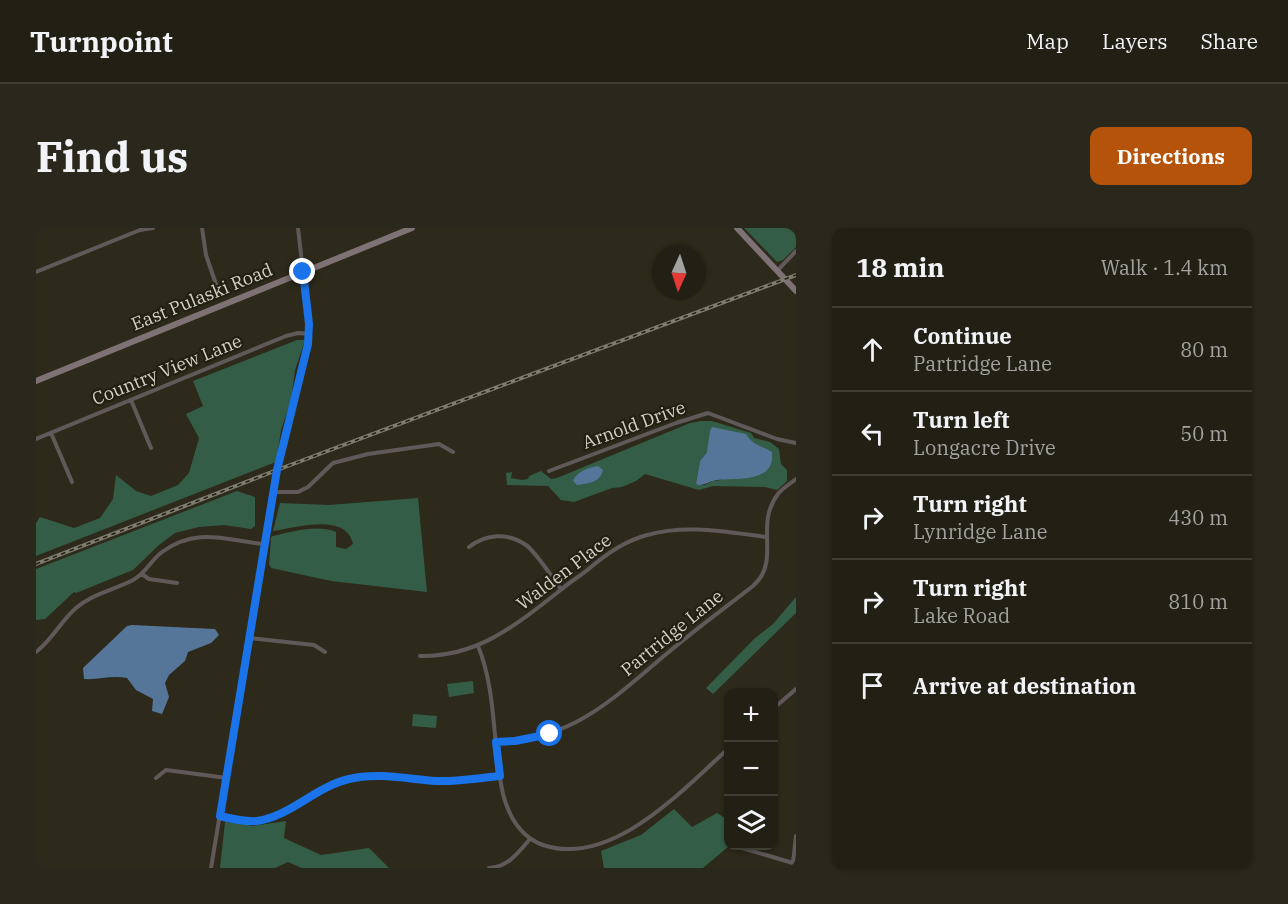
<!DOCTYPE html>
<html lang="en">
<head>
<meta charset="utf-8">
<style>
  :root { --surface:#222014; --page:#2a281d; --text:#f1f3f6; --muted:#a2a3a0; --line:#3f3e34; --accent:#b45309 }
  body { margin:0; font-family:"IBM Plex Serif",serif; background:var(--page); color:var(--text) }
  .controls { position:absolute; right:18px; bottom:18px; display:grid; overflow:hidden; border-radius:12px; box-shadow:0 2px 4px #0004 }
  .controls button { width:54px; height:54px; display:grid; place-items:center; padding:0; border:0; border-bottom:2px solid var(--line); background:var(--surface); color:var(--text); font:30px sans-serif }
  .compass { position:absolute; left:616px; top:18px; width:54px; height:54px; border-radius:50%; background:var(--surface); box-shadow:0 2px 4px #0004; rotate:183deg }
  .stop { position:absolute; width:18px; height:18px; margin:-14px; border:4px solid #1a73e8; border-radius:50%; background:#fff }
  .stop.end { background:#1a73e8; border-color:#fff; box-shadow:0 2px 6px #0008 }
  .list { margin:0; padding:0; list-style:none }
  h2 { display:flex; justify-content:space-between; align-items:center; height:78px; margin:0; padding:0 24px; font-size:26px }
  h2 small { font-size:20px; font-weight:400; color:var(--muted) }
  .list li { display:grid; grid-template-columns:39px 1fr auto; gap:18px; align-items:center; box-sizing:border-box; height:84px; padding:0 24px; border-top:2px solid var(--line) }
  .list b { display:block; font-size:22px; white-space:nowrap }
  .list p { margin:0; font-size:20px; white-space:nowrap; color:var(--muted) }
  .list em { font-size:20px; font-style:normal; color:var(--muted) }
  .icon { flex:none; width:33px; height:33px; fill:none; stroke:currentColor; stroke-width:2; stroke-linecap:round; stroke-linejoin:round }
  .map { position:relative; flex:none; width:760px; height:640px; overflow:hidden; border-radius:12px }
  header { display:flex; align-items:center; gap:36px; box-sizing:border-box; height:84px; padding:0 30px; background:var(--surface); border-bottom:2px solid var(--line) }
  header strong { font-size:28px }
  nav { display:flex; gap:33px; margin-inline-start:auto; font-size:21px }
  .intro { display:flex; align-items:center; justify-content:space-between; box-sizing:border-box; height:144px; padding:0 36px }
  h1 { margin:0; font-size:42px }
  .button { padding:15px 27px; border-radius:12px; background:var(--accent); color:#fff; font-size:21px; font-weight:700 }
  main { display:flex; gap:36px; padding:0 36px }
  aside { flex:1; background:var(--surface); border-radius:12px; box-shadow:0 2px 4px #0004 }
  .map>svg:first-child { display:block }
  .green { fill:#335d46; fill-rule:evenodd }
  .water { fill:#567699 }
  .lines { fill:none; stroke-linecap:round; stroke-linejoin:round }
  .minor { stroke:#615859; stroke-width:4 }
  .secondary { stroke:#7f7274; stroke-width:6 }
  .rail-casing { stroke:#7e7c6f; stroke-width:4 }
  .rail { stroke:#232012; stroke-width:1.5; stroke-dasharray:4.5; stroke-linecap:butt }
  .route { stroke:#1a73e8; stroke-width:8 }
  .labels { text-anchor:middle; stroke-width:4.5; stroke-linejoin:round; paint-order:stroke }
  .street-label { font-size:18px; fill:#d3d1c8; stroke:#232012 }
</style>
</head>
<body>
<header>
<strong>Turnpoint</strong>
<nav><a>Map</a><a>Layers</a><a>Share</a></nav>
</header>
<div class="intro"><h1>Find us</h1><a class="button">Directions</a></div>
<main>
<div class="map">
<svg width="760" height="640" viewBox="0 0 760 640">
  <rect width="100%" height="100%" fill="#2d2a1b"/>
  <path class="green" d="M708,0h52v19l-13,13 -6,2z
    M261,112h8l-10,30 -4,30 -10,30 -5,32 -240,94v-33l4,-6 34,11 26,-10 13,-19 3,-24 20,16 15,5 27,-11 11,-12 10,-35 -13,-24 17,-8 -10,-25z
    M665,193h11l39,12 3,5 16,4 9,7 2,15 6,6v11l-10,9 -12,-3 -52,-1 -14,4 -54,-16 -9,7 -14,6 -10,1 -38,14 -13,-2 -13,-14 -41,-1 -1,-12 6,-1 -1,6 11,2 6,-1 1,-3 12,-5 10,8 6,-1 133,-55zM713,212l6,5 9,3 -43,32 -8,1 -9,4 -8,-3 4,-21 7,-9z
    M201,263l18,6v29l-4,3 -27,-4 -25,2 -24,6 -16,12 -26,25 -57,23 -2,-1 -29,27 -9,1v-51z
    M382,270l9,94 -96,-11 -60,-13 -2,-4 2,-27 2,-1c20,-4 43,-12 63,-4v15l10,2 7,-5c-7,-32 -57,-16 -80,-13l7,-28 49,2z
    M760,369v16l-83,81 -7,-6 48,-49 19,-15z
    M437,453l1,12 -25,4 -2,-13z
    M377,486l24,2 -1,12 -24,-2z
    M638,581l18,18 25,-14 11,7 1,26 -26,22h-99l-3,-17 40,-16z
    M250,593l-2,17 37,17 48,-7 20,20h-87l-14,-6 -13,6h-55l5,-46 28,4z"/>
  <path class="water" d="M676,199l34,7c6,11 16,12 26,18 4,31 -35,26 -55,28 -7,1 -12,5 -19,5l-2,-2 4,-22 7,-9 3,-21z
    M562,238l5,4c-3,13 -14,13 -26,15l-4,-4c4,-10 15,-13 25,-15z
    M96,397l83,4 4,6 -8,8 -23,9 -3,9 -16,14 -4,8 4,14 -7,17 -10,-3 1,-12 -17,-9 -9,-12c-16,-3 -28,2 -43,1l-1,-11 44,-42z"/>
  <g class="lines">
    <path class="minor" d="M166,0l4,27 14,41
      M741,43l19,-20
      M0,44l104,-42 13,-2
      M95,172l20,48
      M15,205l21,49
      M0,211l250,-103 12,-3 12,1
      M513,243l127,-48 32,-10 69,26 19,4
      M237,264h25l10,-5 25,-24 35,-9 71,-10 14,8
      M433,319c17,-13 38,-15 57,-2 10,7 27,34 35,44
      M106,346l7,5 28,4
      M213,410l65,7 11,7
      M442,418c19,46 14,99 25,148 6,23 18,43 40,51 69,23 139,-55 185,-96
      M0,424c16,-12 25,-31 40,-44 16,-14 38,-18 57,-28 13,-7 18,-20 29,-28 35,-25 62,-12 101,-8
      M384,428c59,1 97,-32 142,-67 9,-8 20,-14 29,-22 17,-14 34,-26 56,-32 39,-11 79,-3 119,2
      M738,480l22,-19
      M461,514c79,-3 116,-44 173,-91 27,-23 56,-44 83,-65 3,-3 7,-7 9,-11 13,-24 -5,-54 16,-81 4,-6 12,-10 18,-15
      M120,550l10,-8 61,8
      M184,588c67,17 73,-23 128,-37 29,-7 59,0 88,2 22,1 43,-3 64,-5
      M706,620l51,15 2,5
      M757,635l3,-27
      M175,640l66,-398 31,-126 1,-20 -11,-96
      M453,640c19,-1 29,-15 41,-29"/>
    <path class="secondary" d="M701,0l59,63
      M0,153l376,-153"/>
    <g class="rail-casing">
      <path id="rail" d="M0,336l241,-94 519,-195"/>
    </g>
    <use href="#rail" class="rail"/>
  </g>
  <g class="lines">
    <path class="route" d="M267,44l6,52 -1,20 -31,126 -57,346c12,3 24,6 37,5 34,-5 58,-34 92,-42 28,-7 58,0 87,2 22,1 43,-3 64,-5l-4,-34 19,-1 35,-7"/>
  </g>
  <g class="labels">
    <g class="street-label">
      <text transform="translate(166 69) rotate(-22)" y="6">East Pulaski Road</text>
      <text transform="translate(131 142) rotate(-22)" y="6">Country View Lane</text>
      <text transform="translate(598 197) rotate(-20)" y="6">Arnold Drive</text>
      <text transform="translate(528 344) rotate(-37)" y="6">Walden Place</text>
      <text transform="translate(636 405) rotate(-39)" y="6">Partridge Lane</text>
    </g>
  </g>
</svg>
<div class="controls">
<button>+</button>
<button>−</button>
<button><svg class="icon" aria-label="layers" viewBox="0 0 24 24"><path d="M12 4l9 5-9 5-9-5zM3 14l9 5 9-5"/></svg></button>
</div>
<svg class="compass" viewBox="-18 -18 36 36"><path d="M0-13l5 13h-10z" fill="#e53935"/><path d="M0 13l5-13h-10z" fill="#a2a3a0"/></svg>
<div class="stop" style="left:514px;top:506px"></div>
<div class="stop end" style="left:267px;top:44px"></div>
</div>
<aside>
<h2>18 min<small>Walk · 1.4 km</small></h2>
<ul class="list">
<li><svg class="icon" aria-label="ahead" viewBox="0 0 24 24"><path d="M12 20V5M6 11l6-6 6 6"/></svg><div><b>Continue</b><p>Partridge Lane</p></div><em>80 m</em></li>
<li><svg class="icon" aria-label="left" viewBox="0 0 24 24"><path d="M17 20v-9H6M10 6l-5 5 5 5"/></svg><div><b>Turn left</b><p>Longacre Drive</p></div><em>50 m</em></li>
<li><svg class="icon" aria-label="right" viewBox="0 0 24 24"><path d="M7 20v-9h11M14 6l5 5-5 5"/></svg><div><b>Turn right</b><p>Lynridge Lane</p></div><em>430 m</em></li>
<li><svg class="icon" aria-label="right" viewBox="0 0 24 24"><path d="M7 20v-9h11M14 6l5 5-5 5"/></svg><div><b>Turn right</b><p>Lake Road</p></div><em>810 m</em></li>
<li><svg class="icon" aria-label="arrive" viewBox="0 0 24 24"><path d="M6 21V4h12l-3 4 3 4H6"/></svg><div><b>Arrive at destination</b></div></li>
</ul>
</aside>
</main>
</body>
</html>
